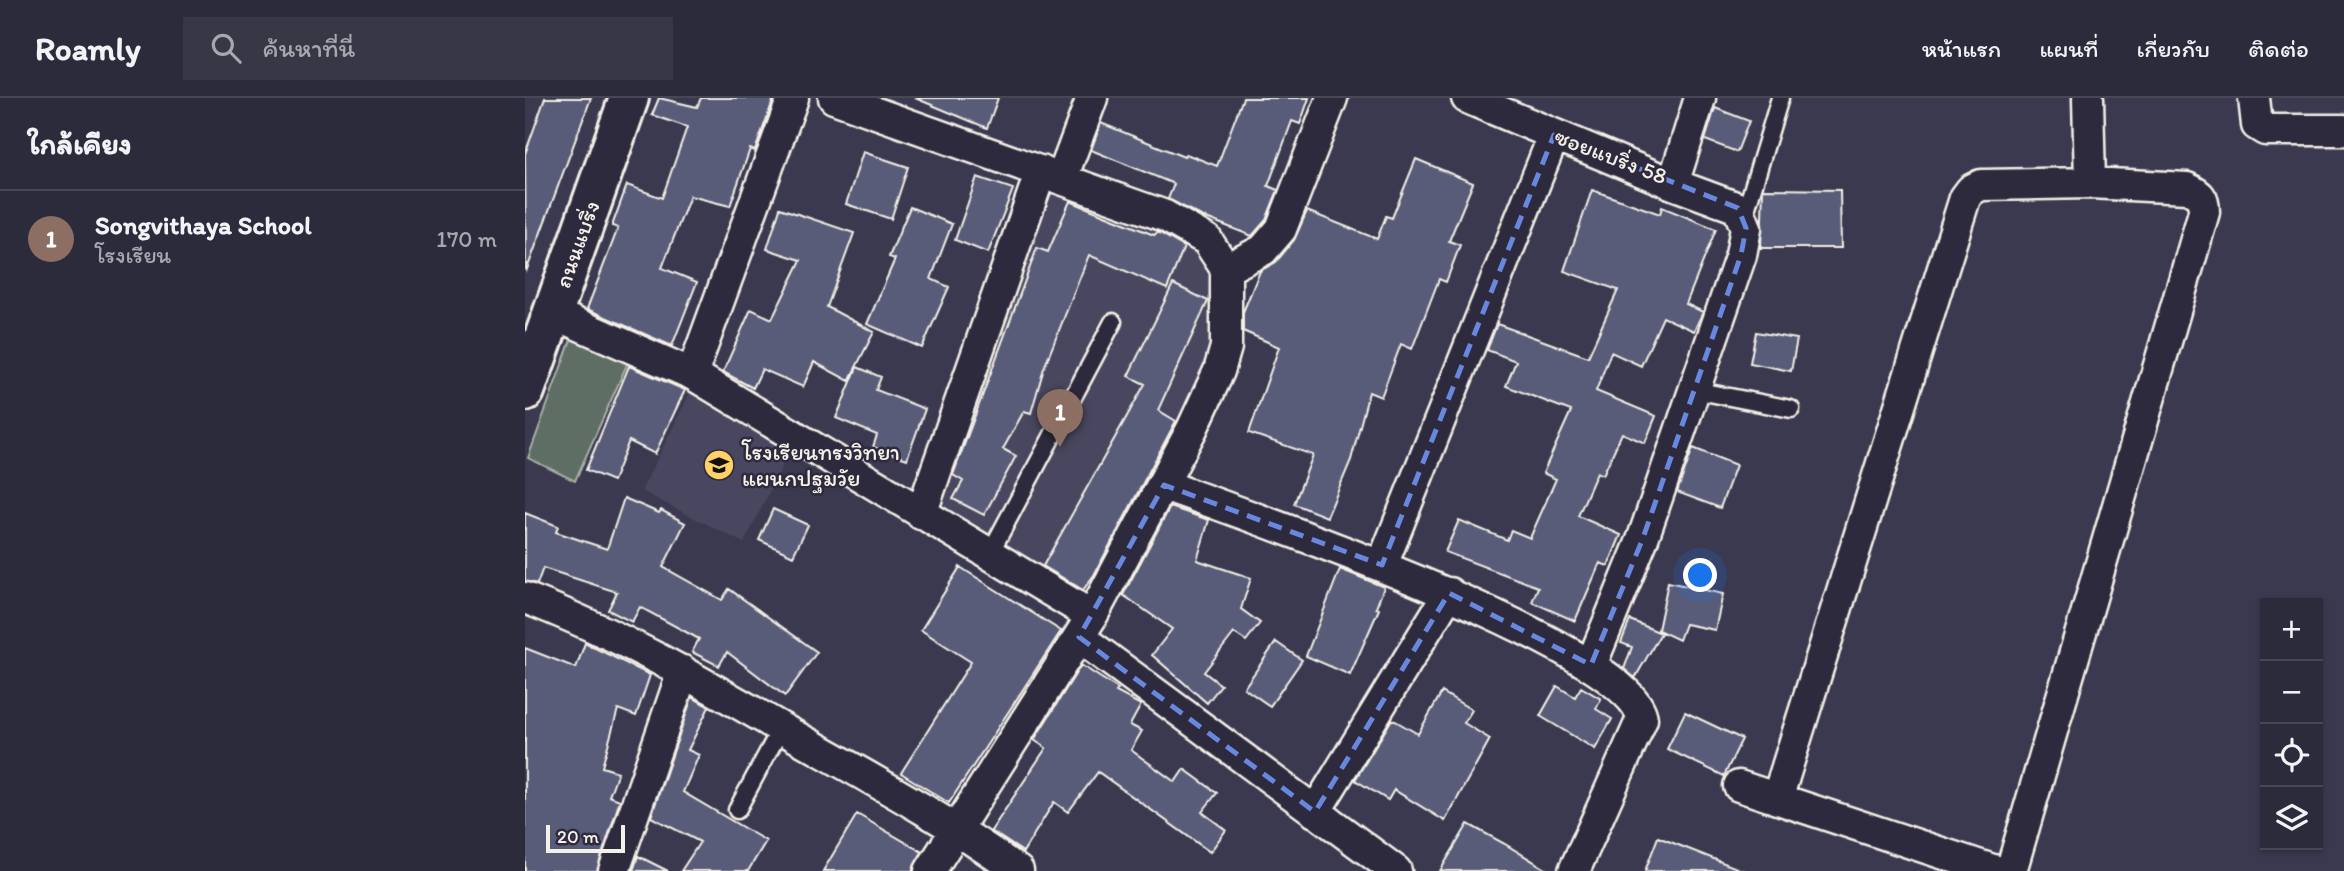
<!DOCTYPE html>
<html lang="th">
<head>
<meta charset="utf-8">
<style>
  :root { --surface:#2c2b3b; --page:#383746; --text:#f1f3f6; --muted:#a6a7af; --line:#484755; --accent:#1a73e8 }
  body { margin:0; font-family:Itim,"Playpen Sans Thai",sans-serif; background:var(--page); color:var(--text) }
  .controls { position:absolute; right:21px; bottom:21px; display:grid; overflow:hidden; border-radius:0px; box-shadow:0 2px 5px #0004 }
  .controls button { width:63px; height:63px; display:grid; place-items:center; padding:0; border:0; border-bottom:2px solid var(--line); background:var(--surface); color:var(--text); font:35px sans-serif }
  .scale { position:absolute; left:21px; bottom:18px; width:79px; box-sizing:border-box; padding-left:7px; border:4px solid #f4f1e8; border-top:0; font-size:19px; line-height:24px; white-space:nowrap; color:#f4f1e8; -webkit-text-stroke:5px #2f2a3d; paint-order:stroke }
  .you { position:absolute; left:1176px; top:478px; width:24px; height:24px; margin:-18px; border:5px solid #fff; border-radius:50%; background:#1a73e8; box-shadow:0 0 0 10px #1a73e833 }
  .badge { display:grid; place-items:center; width:46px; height:46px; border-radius:50%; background:var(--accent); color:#fff; font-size:23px; font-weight:700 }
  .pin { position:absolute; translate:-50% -58px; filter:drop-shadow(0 2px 4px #0008) }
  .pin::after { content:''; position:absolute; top:37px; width:24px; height:21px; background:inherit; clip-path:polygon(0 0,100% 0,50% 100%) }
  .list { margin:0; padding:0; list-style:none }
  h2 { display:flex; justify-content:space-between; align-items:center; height:91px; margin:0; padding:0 28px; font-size:30px }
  h2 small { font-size:23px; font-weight:400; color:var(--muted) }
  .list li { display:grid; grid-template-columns:46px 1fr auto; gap:21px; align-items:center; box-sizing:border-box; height:98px; padding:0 28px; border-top:2px solid var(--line) }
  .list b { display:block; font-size:26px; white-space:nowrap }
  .list p { margin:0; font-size:23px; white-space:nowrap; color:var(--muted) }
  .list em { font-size:23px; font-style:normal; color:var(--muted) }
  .icon { flex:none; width:38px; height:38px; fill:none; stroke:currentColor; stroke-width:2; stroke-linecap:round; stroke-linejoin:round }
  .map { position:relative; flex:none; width:1819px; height:773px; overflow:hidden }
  header { display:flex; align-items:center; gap:42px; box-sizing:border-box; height:98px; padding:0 35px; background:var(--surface); border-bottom:2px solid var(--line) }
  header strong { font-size:33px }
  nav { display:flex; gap:38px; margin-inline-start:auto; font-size:24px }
  .search { width:490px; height:63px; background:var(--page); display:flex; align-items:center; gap:18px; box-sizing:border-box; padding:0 24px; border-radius:0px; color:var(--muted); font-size:26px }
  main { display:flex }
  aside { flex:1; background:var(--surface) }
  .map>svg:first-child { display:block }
  .built { fill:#48465e }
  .green { fill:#5e6e65; stroke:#a9b0a6; stroke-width:2 }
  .building { fill:#585b78; stroke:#f4f1e8; stroke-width:2 }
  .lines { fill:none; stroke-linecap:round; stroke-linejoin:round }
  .service-casing { stroke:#f4f1e8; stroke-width:21 }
  .minor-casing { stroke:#f4f1e8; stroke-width:35 }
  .secondary-casing { stroke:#f4f1e8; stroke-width:44 }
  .service { stroke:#2f2a3d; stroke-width:16 }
  .minor { stroke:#2f2a3d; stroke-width:30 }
  .secondary { stroke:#2f2a3d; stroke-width:38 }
  .marked { fill:none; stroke:#6887de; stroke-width:5; stroke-dasharray:14 9; stroke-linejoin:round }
  .labels { text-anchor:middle; stroke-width:5; stroke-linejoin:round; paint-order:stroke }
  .street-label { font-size:23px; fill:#f4f1e8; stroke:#2f2a3d }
  .poi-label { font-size:23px; fill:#f4f1e8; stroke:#2f2a3d; text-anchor:start }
</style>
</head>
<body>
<header>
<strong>Roamly</strong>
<div class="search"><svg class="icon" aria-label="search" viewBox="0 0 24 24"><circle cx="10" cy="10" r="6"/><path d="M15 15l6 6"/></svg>ค้นหาที่นี่</div>
<nav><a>หน้าแรก</a><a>แผนที่</a><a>เกี่ยวกับ</a><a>ติดต่อ</a></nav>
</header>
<main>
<aside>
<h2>ใกล้เคียง<small></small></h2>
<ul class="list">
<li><span class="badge" style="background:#8d6e63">1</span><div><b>Songvithaya School</b><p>โรงเรียน</p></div><em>170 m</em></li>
</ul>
</aside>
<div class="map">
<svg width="1819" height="773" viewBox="0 0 1819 773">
  <rect width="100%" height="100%" fill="#3b394f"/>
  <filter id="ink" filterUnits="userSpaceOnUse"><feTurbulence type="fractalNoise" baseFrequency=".0143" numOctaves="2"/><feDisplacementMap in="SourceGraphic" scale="14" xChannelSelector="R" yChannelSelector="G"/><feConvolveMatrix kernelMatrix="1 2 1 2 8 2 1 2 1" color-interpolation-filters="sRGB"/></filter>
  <g filter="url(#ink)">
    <path class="built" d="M520,83l142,57 21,19 13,57 -18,74 -116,215 -158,-96z
      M168,289l103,52 -52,104 -103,-52z"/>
    <path class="green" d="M48,236l56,26 -54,121 -47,-23z"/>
    <path class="building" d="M20,0h46l-65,174 -1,-118z
      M134,0l38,9 4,-9h73l-19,53 -5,-2 -20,57 -40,-10 -28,72 35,14 -25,64 -85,-37 31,-81 -6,-2 15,-41 35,13 25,-71 -35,-12z
      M390,0h83l-11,30z
      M718,0h66l-9,26 -8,-3 -24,65 10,4 -12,30 -14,16 -51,-20 -33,-17 6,-15 -83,-34 10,-27 83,34 2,-3 31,12z
      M1190,10l34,13 -12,31 -32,-12z
      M338,54l45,15 -17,52 -45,-15z
      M891,61l57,24 -24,58 11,4 -14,37 -7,-3 -27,70 -11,-5 -20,53 -12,-5 -18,68 -24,57 -33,-13 19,-49 -64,-22 30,-86 -36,-16v-19l17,-41 16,-9 18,-22 13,-29 70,28 9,-23 6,2z
      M452,79l36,12 -25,64 -33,-13z
      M1238,91l77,1 1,58h-80z
      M1067,92l68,24 2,-7 54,22 -30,75 17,8 -9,19 -31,-14 -22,49 -30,-14 -15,39 60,25 -11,27 -23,-10 -19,42 -6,-3 -19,44 43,19 -13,31 -8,-3 -25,58 -43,-19 6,-15 -93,-35 14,-32 48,20 4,-10 19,8 26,-59 -13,-6 28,-62 -65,-25 10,-25 -29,-11 10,-26 91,33 30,-67 -54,-19z
      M545,103l84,34 4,-3 26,15 -17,42 -78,-34 -45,113 -13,45 -7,-2 -21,38 13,7 -32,59 -31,-16 10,-18 -10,-6 84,-227 11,4z
      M385,109l42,17 -21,55 18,8 -27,61 -55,-24 28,-65 -6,-2z
      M255,110l74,25 -27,74 47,25 -25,49 -35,-19 -11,25 -41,-18 -9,19 -30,-16 28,-63 21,10 29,-59 -34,-11z
      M648,186l35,17 -50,109 18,11 -82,154 -11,15 -40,-24 102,-182 -17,-8z
      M1231,234l41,7 -6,32 -41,-8z
      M104,268l56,24 -30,64 -26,-13 -16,40 -27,-11z
      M332,269l24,10 -5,13 49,19 -18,50 -34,-12 4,-12 -41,-17z
      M1168,350l43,17 -16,43 -43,-16z
      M99,400l35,15 2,-3 24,13 -22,44 59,33 7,-11 88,63 -32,44 -58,-44 -8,14 -27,-14 7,-13 -59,-32 -8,15 -24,-12 9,-18 -74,-24 -6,16 -12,-3v-68l33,13 -2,6 51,17z
      M645,409l39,13 -12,40 54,18 -10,31 19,14 -14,18 -12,-8 -30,39 17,13 -14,18 -55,-48 20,-26 -49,-34z
      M248,411l35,16 -15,31 -34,-16z
      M435,469l101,64 -112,172 -48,-30 70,-111 -50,-32z
      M815,471l44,18 -8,21 3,1 -29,66 -44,-19z
      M1143,484l55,12 -8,36 -30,-6 -6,16 -21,-10z
      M1105,522l31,13 -26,45 -11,-9 8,-22 -11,-4z
      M751,544l26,18 -32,46 -26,-18z
      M60,545l65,32 -14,41 -18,-7 -16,58 16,5 -9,24 11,4 -23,71h-72v-223l51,20z
      M556,567l37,24 -2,3 25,13 -11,20 12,6 -11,19 44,32 9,-13 33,24 -15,19 24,18 -16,22 -112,-80 -30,40 -14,-10 -31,50 -32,-21 55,-83 -12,-8z
      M1032,588l18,11 6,-10 20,12 -5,10 16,10 -17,30 -55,-33z
      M917,594l30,18 -8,13 26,16 -45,82 -51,-31 -6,10 -33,-20 37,-61 26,15z
      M167,599l17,10 -21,43 11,5 -16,37 83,49 -18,30h-67l19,-29 -49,-25z
      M1160,614l57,27 -18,37 -57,-27z
      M332,716l65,38 -10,19h-89z
      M943,726l37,20 44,27h-109z
      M1133,739l84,33 -1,1h-96z
      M113,758l30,15h-35z"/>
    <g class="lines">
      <g class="service-casing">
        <path id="service" d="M1219,119l36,-119
          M1169,292l97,19
          M464,457l124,-233
          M212,712l44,-82"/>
      </g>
      <g class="minor-casing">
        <path id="minor" d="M309,0l331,118 42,24 19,29
          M942,0l206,86 27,-86
          M1729,0l3,27 8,5h79
          M537,80l30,-80
          M27,215l140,61 400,242
          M167,276l101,-276
          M639,387c73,27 472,163 478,234l-68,152
          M396,416l120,-343
          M857,467l172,-430
          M0,500c95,36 182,87 270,138 76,43 152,84 223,135
          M554,539l317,234
          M1066,567l52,-127 98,-283 5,-27 -8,-20 -65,-24
          M1214,688l257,85
          M1252,701l188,-601 6,-8 10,-5 109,-2
          M790,714l134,-219
          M89,773l69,-200
          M405,773l162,-255 100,-187 27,-58 7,-24v-78l37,-19 18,-21 51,-131
          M1486,773l193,-659c0,-14 -4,-18 -17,-24l-97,-5 -2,-85"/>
      </g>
      <g class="secondary-casing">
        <path id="secondary" d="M0,293l104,-293"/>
      </g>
      <use href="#service" class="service"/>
      <use href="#minor" class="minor"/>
      <use href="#secondary" class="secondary"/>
    </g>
  </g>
  <path class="marked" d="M1029,37l184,73 8,20 -5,27 -98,283 -52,127 -142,-72 -134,219 -236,-175 85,-152 218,80z"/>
  <defs>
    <g id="school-disc" transform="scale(1.575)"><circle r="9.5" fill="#ffd166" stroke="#2f2a3d"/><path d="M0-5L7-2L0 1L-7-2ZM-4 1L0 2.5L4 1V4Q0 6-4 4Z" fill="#111"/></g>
  </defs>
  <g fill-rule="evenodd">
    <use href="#school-disc" x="194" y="367"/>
  </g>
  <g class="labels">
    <g class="street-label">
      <text transform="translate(1086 58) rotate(21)" y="8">ซอยแบริ่ง 58</text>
      <text transform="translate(52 146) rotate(-70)" y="8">ถนนแบริ่ง</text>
    </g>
    <g class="poi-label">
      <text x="217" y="362">โรงเรียนทรงวิทยา<tspan x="217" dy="26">แผนกปฐมวัย</tspan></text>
    </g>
  </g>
</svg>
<div class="controls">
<button>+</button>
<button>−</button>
<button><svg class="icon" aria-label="locate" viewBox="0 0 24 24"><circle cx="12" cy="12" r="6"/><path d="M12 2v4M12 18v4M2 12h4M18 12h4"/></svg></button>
<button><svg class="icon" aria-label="layers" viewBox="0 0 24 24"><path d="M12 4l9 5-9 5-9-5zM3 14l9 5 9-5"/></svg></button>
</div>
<div class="scale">20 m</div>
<div class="you"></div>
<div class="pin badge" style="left:535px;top:349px;background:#8d6e63">1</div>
</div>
</main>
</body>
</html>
